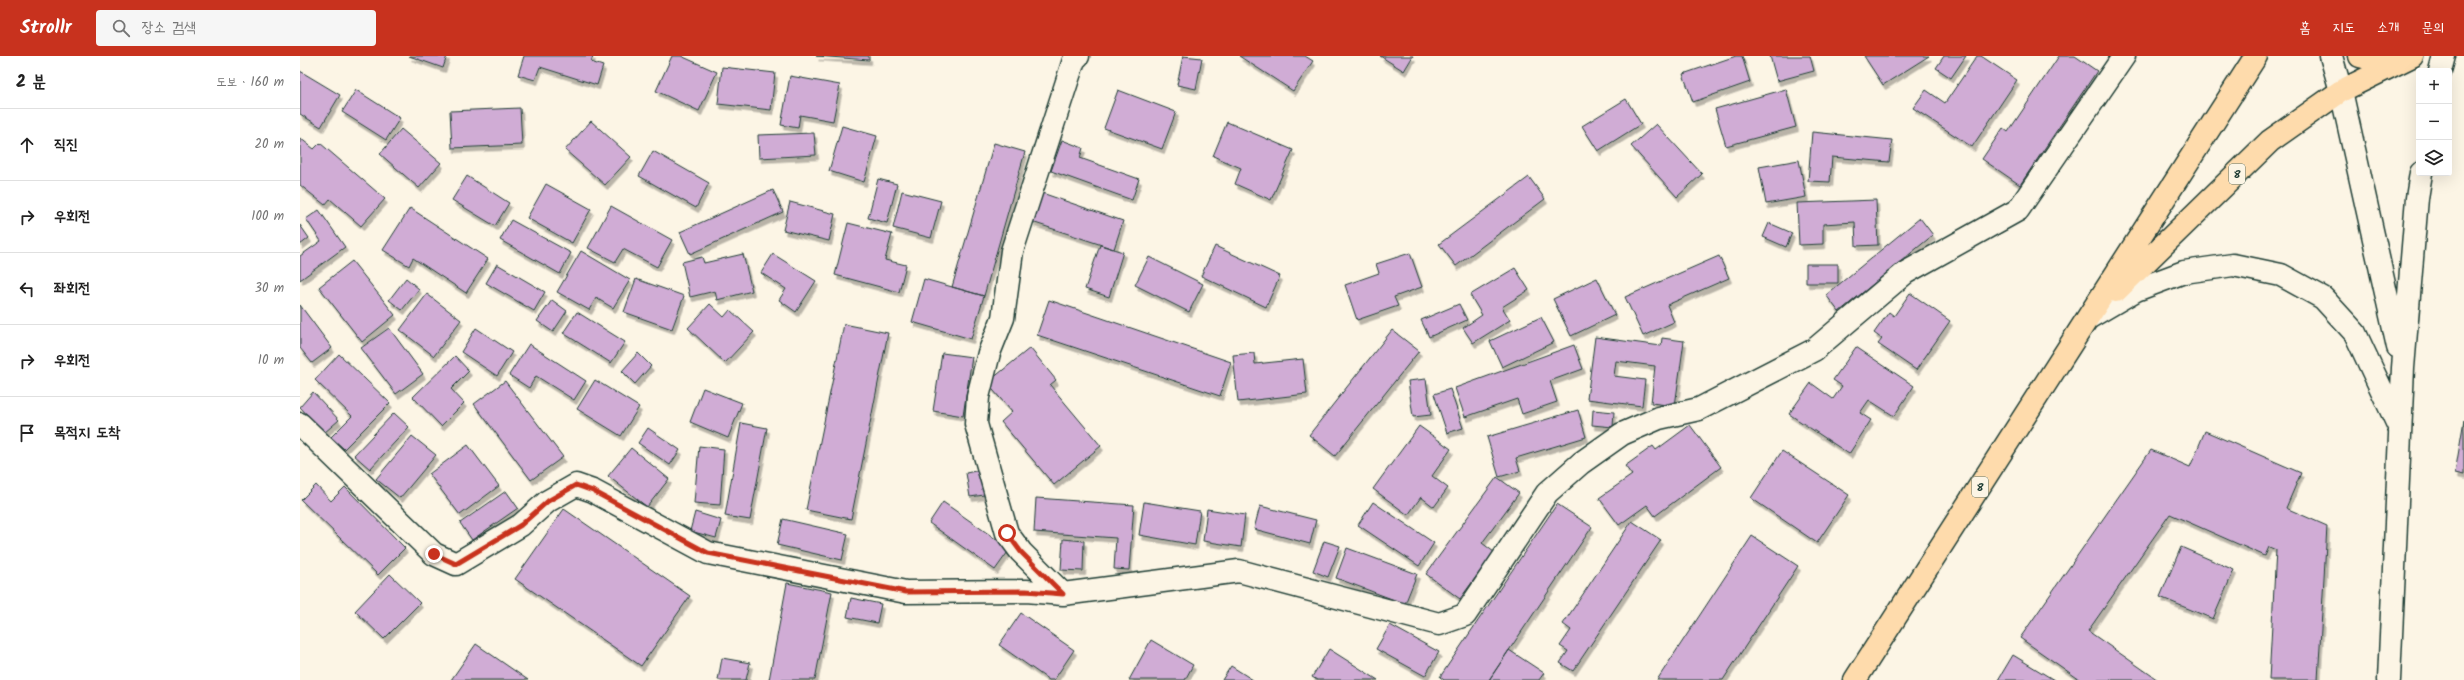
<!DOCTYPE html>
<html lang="ko">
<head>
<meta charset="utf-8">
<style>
  :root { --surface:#fff; --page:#f6f6f6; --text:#222; --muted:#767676; --line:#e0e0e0; --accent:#c8321e }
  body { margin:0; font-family:Kalam,"Poor Story",sans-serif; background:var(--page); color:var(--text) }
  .controls { position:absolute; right:12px; top:12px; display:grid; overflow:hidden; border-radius:4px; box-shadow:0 4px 16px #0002 }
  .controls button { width:36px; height:36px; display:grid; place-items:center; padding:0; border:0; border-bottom:1px solid var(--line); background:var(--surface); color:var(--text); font:20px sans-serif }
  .stop { position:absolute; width:12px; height:12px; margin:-9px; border:3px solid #c8321e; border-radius:50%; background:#fff }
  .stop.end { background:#c8321e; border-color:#fff; box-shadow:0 1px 4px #0008 }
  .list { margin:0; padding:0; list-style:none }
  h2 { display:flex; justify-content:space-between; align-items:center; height:52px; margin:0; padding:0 16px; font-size:17px }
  h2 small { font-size:13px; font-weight:400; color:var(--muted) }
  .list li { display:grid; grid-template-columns:26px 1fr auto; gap:12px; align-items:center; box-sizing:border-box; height:72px; padding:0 16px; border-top:1px solid var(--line) }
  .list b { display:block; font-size:15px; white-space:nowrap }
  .list em { font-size:13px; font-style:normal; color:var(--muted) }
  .icon { flex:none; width:22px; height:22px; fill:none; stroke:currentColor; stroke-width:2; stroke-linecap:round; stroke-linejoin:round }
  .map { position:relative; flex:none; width:2164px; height:624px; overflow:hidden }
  header { display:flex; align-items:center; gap:24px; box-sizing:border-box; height:56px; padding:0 20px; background:var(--accent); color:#fff }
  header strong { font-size:19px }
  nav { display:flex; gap:22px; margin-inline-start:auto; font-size:14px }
  .search { width:280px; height:36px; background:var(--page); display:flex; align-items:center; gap:10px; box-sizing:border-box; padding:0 14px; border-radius:4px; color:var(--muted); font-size:15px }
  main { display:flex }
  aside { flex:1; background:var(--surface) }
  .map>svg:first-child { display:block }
  .building { fill:#d0acd5; stroke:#1f3d34; filter:url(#shadow) }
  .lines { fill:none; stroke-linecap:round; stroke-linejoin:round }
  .minor-casing { stroke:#1f3d34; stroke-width:25 }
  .secondary-casing { stroke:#1f3d34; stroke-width:25 }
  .primary-casing { stroke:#1f3d34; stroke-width:25 }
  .minor { stroke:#fcf5e5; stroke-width:22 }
  .secondary { stroke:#fcf5e5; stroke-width:22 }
  .primary { stroke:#fedbac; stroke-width:22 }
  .route { stroke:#c8321e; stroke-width:5 }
  .labels { text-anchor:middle; stroke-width:3; stroke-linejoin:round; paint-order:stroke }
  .shield { fill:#fcf5e5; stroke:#617469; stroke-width:1 }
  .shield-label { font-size:12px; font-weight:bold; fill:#1f3d34 }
</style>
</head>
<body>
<header>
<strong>Strollr</strong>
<div class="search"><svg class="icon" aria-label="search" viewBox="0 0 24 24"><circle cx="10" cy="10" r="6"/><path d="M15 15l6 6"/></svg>장소 검색</div>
<nav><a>홈</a><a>지도</a><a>소개</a><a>문의</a></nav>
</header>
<main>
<aside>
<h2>2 분<small>도보 · 160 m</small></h2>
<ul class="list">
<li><svg class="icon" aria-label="ahead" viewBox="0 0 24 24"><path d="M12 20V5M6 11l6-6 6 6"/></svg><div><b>직진</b></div><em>20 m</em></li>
<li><svg class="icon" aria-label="right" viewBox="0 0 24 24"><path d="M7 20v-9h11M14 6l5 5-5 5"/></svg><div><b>우회전</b></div><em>100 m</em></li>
<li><svg class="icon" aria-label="left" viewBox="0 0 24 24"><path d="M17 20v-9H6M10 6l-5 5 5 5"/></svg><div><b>좌회전</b></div><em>30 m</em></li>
<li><svg class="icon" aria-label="right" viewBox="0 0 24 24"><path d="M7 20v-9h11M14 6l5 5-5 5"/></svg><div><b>우회전</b></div><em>10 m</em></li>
<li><svg class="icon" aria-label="arrive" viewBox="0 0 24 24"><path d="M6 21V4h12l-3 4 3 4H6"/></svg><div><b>목적지 도착</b></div></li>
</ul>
</aside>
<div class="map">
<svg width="2164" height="624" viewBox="0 0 2164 624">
  <defs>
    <filter id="shadow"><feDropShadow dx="2.5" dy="4.5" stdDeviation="0" flood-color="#0004"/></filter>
  </defs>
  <rect width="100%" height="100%" fill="#fcf5e5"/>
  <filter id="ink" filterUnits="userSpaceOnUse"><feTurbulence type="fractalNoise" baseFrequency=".025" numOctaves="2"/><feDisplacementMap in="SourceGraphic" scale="8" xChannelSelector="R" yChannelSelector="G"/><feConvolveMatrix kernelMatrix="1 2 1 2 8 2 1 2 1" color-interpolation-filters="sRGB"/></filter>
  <g filter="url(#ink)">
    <path class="building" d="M109,0h38l-4,12z
      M224,0h69l-2,6 12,4 -6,19 -57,-18 -5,13 -17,-5z
      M372,0h9l36,16 -18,39 -43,-20z
      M516,0h53v4z
      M883,0l19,2 -6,31 -19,-4z
      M939,0h66l8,5 -20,30z
      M1080,0h33l-9,15z
      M1436,0h6l8,26 -57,20 -10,-28z
      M1470,0h40l4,15 -37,10z
      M1564,0h65l-46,29z
      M1644,0h22l-15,22 -15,-10z
      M1677,0h4l36,24 -45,67 -59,-39 13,-18 19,13z
      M1759,0h16l22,15 -77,114 -38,-26 21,-31 5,4z
      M422,11l53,6 -4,37 -53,-6z
      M0,15l40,24 -19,32 -21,-13z
      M490,20l50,9 -7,36 -33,-6 -2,13 -17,-3z
      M1486,33l10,38 -70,19 -11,-37z
      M56,34l44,28 -14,22 -44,-28z
      M818,34l58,22 -14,37 -58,-21z
      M1326,43l15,25 -43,27 -16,-25z
      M220,52l2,37 -70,3 -2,-37z
      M291,65l40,36 -26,28 -40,-35z
      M927,66l66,28 -22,50 -36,-16 6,-16 -28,-12z
      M1356,68l46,50 -25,23 -46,-51z
      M542,70l35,10 -13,46 -35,-11z
      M101,73l40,34 -22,25 -39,-34z
      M1512,76l80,8 -3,22 -57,-5 -2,25 -22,-1z
      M514,77l2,22 -57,3 -1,-23z
      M0,82l14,11 6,-6 65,56 -24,27 -31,-27 -5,6 -25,-20z
      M762,84l21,8 -3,10 59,21 -7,21 -81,-29z
      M694,87l31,9 -41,144 -32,-9z
      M353,95l56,32 -13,25 -57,-32z
      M1499,104l7,37 -40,7 -7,-37z
      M167,120l42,27 -14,23 -43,-26z
      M1229,121l16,22 -89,67 -17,-22z
      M578,123l19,5 -10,39 -19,-5z
      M246,128l45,25 -19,34 -45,-25z
      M473,134l10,22 -93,42 -10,-22z
      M602,135l39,10 -10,37 -38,-10z
      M742,137l81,28 -9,28 -82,-27z
      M1576,144l2,45 -22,1 -1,-24 -32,2v20l-24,1 -2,-42z
      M490,146l45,12 -6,27 -46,-11z
      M311,150l61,34 -15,27 -34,-18 -8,13 -27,-14z
      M110,152l78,51 -22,34 -53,-35 -4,8 -26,-16z
      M19,154l26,37 -45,33v-24l21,-15 -15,-22z
      M1620,162l13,17 -94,77 -13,-17z
      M211,164l60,33 -11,21 -60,-34z
      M548,167l44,11 -7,26 21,5 -7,27 -64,-17z
      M1469,167l23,10 -6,14 -23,-10z
      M0,169l9,13 -9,7z
      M800,189l23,7 -14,45 -24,-8z
      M915,190l65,30 -14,31 -65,-31z
      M281,195l49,29 -17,28 -17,-10 -7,12 -32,-18z
      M1110,197l12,34 -28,10 4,9 -41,14 -12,-35 34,-12 -3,-9z
      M443,198l9,37 -35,9 -2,-9 -25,6 -8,-35 20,-5 2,6z
      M473,198l43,27 -20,31 -17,-12 7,-11 -25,-16z
      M1419,200l10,22 -62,27 7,17 -31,14 -18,-39z
      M849,201l54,27 -14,28 -54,-27z
      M52,205l43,54 -33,27 -43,-55z
      M197,208l48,28 -11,19 -48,-28z
      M1506,208h32v19h-32z
      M1215,212l14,22 -27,17 8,13 -37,23 -10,-15 19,-13 -12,-20z
      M106,222l13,11 -17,21 -13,-10z
      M1297,222l18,37 -44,21 -18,-37z
      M336,223l48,17 -12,33 -48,-17z
      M624,223l60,17 -13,43 -59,-17z
      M1610,237l40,28 -34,49 -38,-26 4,-5 -8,-6 15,-21 5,4z
      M127,238l34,26 -27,36 -34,-26z
      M252,244l15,11 -14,21 -16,-11z
      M749,244l182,62 -11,34 -183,-61z
      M410,248l14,13 6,-7 24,22 -29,31 -37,-35z
      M1159,248l8,16 -38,17 -8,-17z
      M0,249l32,43 -20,15 -12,-15z
      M277,256l48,30 -14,21 -48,-30z
      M1241,261l13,25 -52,25 -12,-26z
      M544,268l44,9 -37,186 -45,-9z
      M89,272l34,46 -27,20 -35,-46z
      M176,272l36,24 -15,24 -36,-24z
      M1092,274l27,21 -84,105 -26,-21z
      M1295,281l66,9 1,-8 22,3 -9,65 -24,-3 4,-37 -39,-5 -2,15 31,4 -3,26 -55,-7z
      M229,288l57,37 -12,19 -38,-24 -7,12 -20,-13z
      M1274,289l9,24 -33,12 7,21 -35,12 -5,-15 -52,18 -10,-29z
      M1556,291l58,39 -20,30 -25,-16 -9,13 11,7 -22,34 -60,-40 22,-31 22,16 9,-13 -9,-6z
      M730,292l26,32 -6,5 51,61 -47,39 -53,-63 11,-10 -25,-29z
      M338,297l13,13 -16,18 -13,-13z
      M642,297l30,4 -9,59 -30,-5z
      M954,297l1,11 48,-5 4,35 -69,8 -5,-47z
      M39,298l51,49 -46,46 -13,-12 21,-21 -37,-36z
      M155,300l14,15 -18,18 13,14 -23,23 -28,-29z
      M1126,323l5,36 -18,2 -5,-36z
      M295,324l44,27 -18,29 -44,-27z
      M205,325l58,76 -32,23 -57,-76z
      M403,332l39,15 -14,35 -38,-16z
      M1150,333l13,39 -16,5 -13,-39z
      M13,336l26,28 -15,13 -24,-26z
      M1278,354l8,27 -70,21 4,13 -21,6 -12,-40z
      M1293,354l21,2 -1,15 -21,-2z
      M94,357l15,14 -39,42 -16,-14z
      M2164,364v55l-9,-2z
      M441,367l26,5 -17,92 -25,-4z
      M1390,369l31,42 -66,49 -8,-11 -28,20 -20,-27 33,-23 -7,-9 28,-20 3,4z
      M1119,370l32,23 -19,27 16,12 -14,19 -13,-10 -13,18 -35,-26z
      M348,372l32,22 -10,15 -32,-22z
      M1905,375l96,42 -15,35 41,18 -9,154h-49l7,-130 -7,-3 -4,9 -95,-42 -82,117 70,49h-78l-60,-42 131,-188 39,17z
      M112,380l24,19 -36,43 -24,-19z
      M168,389l31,41 -39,29 -31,-41z
      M399,390l25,3 -4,56 -26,-2z
      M331,392l38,31 -22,28 -39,-31z
      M1482,395l67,44 -32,48 -66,-45z
      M680,414l4,25 -14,2 -4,-24z
      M1197,421l22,16 -37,50 12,9 -34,47 -34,-25z
      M16,429l15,16 14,-14 60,61 -27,27 -77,-75z
      M206,435l12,17 -46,32 -12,-17z
      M736,442l98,7 -5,65 -15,-1 2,-31 -82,-6z
      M643,446l67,47 -15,21 -66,-47z
      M844,446l56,9 -5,34 -56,-10z
      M1073,446l61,41 -15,23 -61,-41z
      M1257,448l35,23 -103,153h-45l-4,-3z
      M960,450l56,14 -6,24 -56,-15z
      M264,453l126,87 -49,70 -126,-87z
      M907,453l38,6 -4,32 -38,-6z
      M395,456l26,8 -5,18 -26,-7z
      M483,463l65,15 -6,26 -65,-15z
      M1332,465l29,19 -88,131 -13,-8 8,-12 -8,-5 11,-16 -8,-6z
      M1452,480l46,30 -75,114h-66z
      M763,483l21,2 -1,30 -22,-1z
      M1024,485l16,5 -12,31 -15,-6z
      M1881,491l53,23 -21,49 -53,-22z
      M1047,492l70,26 -12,30 -69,-26z
      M90,518l30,29 -36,36 -29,-28z
      M487,527l45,9 -17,88h-46z
      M551,542l30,6 -4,19 -30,-6z
      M721,557l53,37 -20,30h-5l-50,-35z
      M1090,569l49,27 -14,24 -49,-27z
      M851,584l42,25 -8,15h-56z
      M176,588l52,36h-77z
      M1029,593l49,31h-61l-5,-3z
      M1209,594l35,23 -5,7h-50z
      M1713,599l41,25h-56z
      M422,602l28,5 -4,17h-28z
      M931,610l22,14h-31z"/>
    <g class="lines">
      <g class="minor-casing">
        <path id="minor" d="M0,368l134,130 22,10 65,-39 27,-24 28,-16 17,6 115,62 198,39 120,-1 37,3 176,-23 200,53 26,-9 82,-122 34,-30 41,-29 37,-16 40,-9 115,-59 91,-77 113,-63 106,-154
          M763,538l-42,-42 -14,-19 -31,-109 2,-27 11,-44 14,-35 9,-67 62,-191 4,-4"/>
      </g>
      <g class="secondary-casing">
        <path id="secondary" d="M2031,0l10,35 57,256
          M2140,15l4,-15
          M1790,261l46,-27 48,-18 49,-7 48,10 42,23 32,35 44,94
          M2089,624l14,-312 14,-170 4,-25"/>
      </g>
      <g class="primary-casing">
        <path id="primary" d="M2060,0l20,5 20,-1
          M1816,235l154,-150 71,-50 71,-35
          M1555,624l401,-624"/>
      </g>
      <use href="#minor" class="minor"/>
      <use href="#secondary" class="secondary"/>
      <use href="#primary" class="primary"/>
    </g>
  </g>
  <g class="lines" filter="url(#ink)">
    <path class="route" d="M134,498l22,10 65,-39 27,-24 28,-16 17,6 115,62 198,39 120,-1 37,3 -42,-42 -14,-19"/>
  </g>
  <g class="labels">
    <g class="shield">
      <rect x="1929" y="108" width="16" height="20" rx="3"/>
      <rect x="1672" y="421" width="16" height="20" rx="3"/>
    </g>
    <g class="shield-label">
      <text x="1937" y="122">8</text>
      <text x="1680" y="435">8</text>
    </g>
  </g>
</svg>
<div class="controls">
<button>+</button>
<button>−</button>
<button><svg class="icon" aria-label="layers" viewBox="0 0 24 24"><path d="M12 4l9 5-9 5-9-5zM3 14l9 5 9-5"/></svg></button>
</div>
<div class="stop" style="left:707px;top:477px"></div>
<div class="stop end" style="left:134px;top:498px"></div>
</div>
</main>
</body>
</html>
